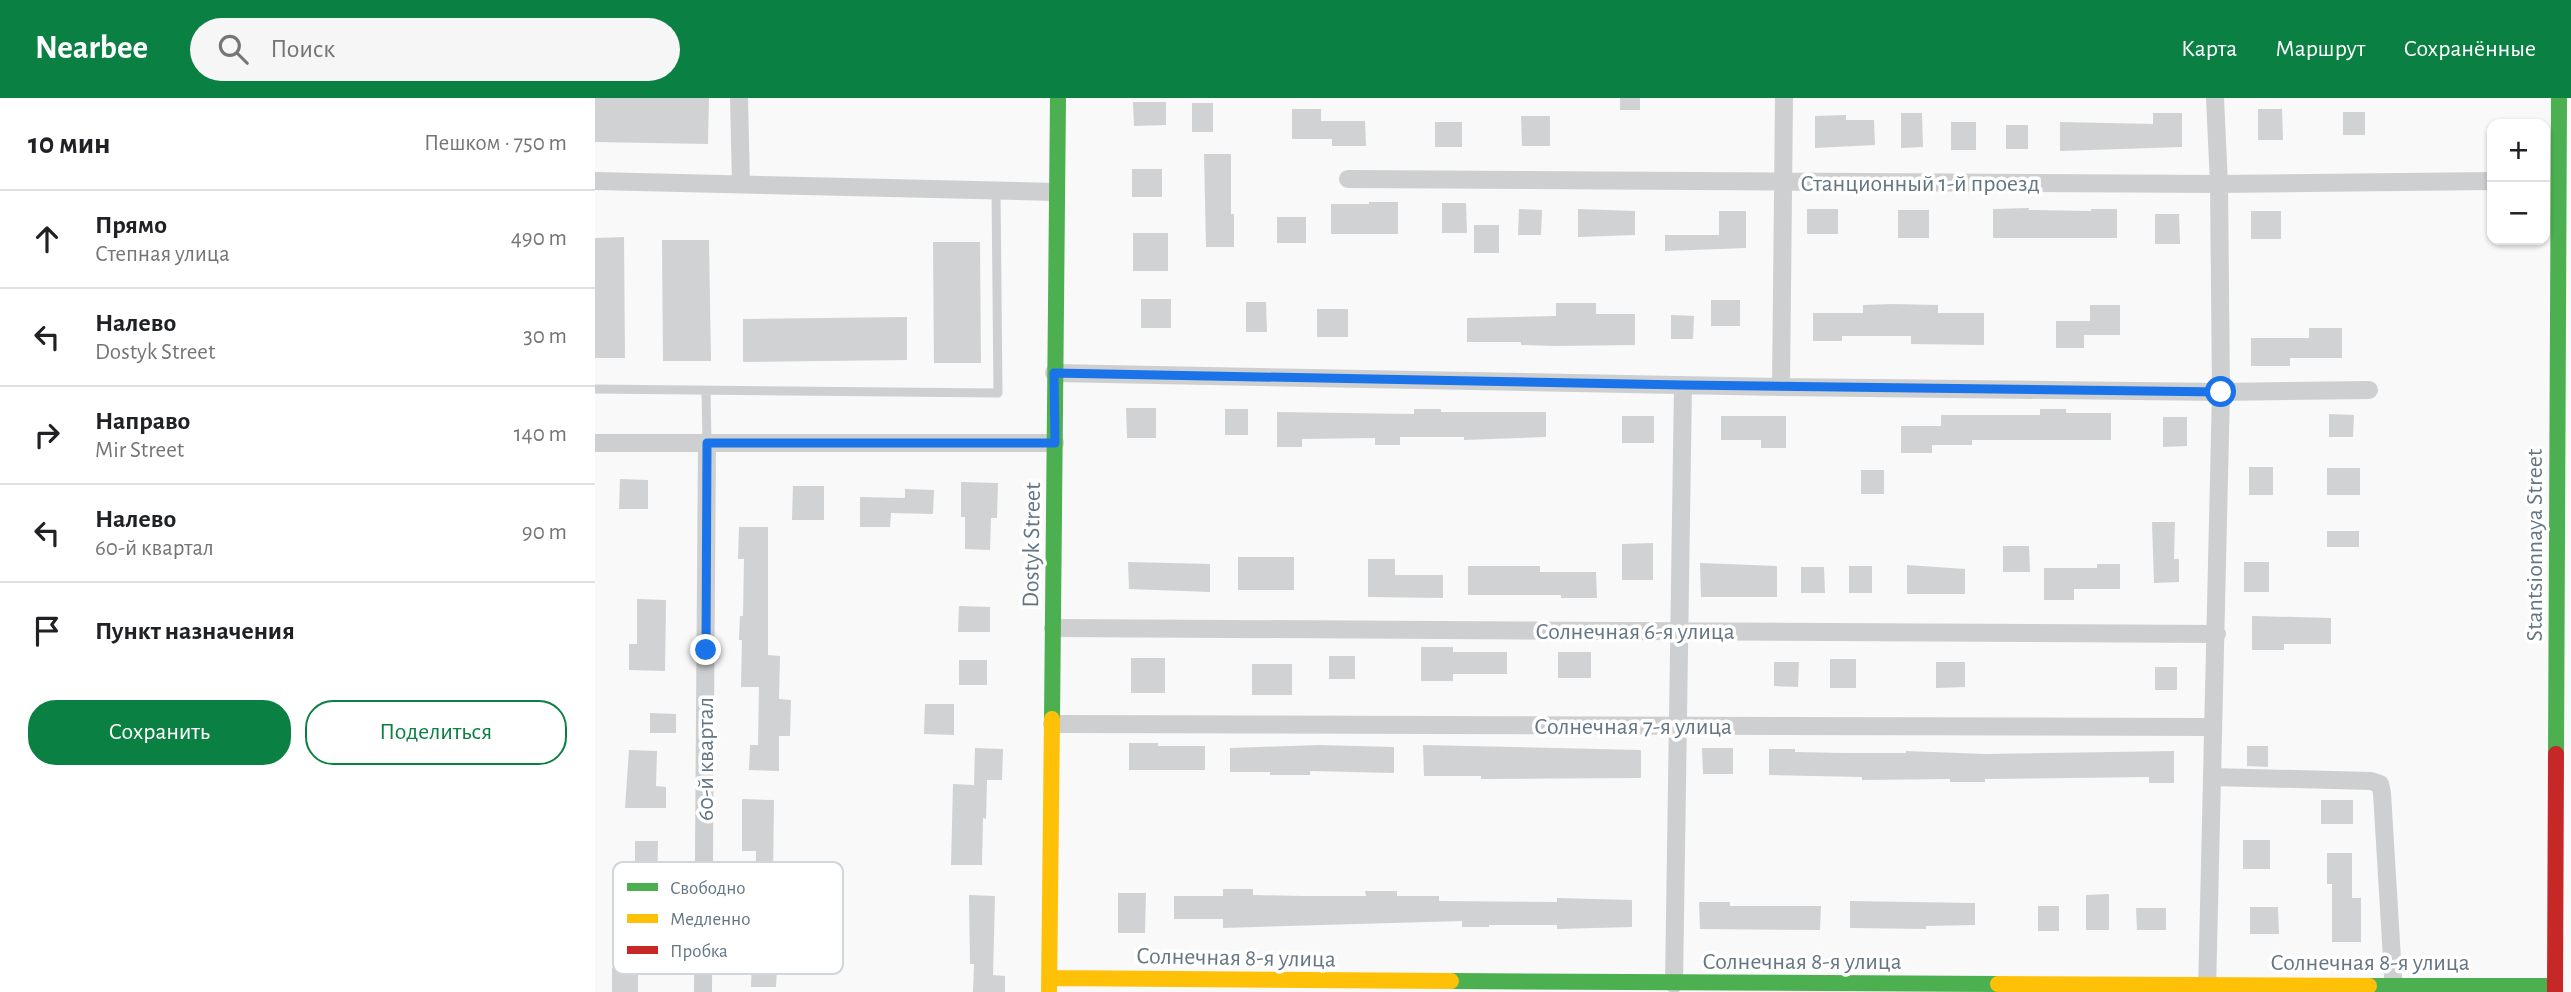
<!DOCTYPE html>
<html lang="ru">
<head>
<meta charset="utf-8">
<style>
  :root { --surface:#fff; --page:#f6f6f6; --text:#202124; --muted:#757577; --line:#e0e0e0; --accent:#0b8043 }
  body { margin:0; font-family:"Alegreya Sans",sans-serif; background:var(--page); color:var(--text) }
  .controls { position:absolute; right:21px; top:21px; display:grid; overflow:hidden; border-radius:14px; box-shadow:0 2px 5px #0004 }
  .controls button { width:63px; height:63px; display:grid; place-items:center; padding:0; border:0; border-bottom:2px solid var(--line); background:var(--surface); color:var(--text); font:35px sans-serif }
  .stop { position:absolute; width:21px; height:21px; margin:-16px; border:5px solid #1a73e8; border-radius:50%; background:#fff }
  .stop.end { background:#1a73e8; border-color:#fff; box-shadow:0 2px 7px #0008 }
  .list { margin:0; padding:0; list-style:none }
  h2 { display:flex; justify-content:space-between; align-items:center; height:91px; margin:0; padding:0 28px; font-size:30px }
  h2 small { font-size:23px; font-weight:400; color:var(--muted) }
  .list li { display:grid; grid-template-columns:46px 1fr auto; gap:21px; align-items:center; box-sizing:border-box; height:98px; padding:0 28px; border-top:2px solid var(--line) }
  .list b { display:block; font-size:26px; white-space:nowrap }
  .list p { margin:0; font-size:23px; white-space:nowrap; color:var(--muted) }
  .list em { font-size:23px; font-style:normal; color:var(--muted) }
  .actions { display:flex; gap:14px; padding:21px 28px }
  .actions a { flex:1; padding:16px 0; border:2px solid var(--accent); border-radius:28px; text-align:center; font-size:24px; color:var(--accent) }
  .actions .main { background:var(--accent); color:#fff }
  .icon { flex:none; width:38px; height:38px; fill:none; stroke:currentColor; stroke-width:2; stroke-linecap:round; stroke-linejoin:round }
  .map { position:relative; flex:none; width:1976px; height:894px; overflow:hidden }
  header { display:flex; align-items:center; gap:42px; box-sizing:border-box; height:98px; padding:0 35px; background:var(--accent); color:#fff }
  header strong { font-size:33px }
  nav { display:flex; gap:38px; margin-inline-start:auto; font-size:24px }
  .search { width:490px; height:63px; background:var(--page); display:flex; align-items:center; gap:18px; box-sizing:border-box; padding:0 24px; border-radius:38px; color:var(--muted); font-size:26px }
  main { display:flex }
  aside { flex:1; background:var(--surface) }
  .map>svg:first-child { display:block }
  .building { fill:#d0d2d3 }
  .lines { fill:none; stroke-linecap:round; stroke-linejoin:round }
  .lane { stroke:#cecfd0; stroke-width:9 }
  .street { stroke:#cecfd0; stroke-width:18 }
  .fast { stroke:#4caf50; stroke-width:16 }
  .slow { stroke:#ffc107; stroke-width:16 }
  .jam { stroke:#c62828; stroke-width:16 }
  .route { stroke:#1a73e8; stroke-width:9 }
  .labels { text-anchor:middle; stroke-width:7; stroke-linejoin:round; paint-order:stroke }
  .street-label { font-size:24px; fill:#657683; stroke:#fff }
  .key { fill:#fff; stroke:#d1d6da; stroke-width:2 }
  .key-label { font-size:19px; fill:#657683 }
</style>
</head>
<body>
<header>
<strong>Nearbee</strong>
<div class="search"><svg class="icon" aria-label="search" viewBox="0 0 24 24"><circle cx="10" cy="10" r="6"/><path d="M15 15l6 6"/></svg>Поиск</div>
<nav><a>Карта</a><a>Маршрут</a><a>Сохранённые</a></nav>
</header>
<main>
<aside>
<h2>10 мин<small>Пешком · 750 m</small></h2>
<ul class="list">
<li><svg class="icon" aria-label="ahead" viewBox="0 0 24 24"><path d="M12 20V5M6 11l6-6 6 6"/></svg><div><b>Прямо</b><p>Степная улица</p></div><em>490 m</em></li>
<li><svg class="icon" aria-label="left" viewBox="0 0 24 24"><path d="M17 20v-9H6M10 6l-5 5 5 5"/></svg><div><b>Налево</b><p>Dostyk Street</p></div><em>30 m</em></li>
<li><svg class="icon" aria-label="right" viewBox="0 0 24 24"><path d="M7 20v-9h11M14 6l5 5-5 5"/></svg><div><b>Направо</b><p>Mir Street</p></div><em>140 m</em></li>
<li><svg class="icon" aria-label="left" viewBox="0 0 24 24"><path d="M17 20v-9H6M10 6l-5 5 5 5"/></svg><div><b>Налево</b><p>60-й квартал</p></div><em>90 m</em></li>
<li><svg class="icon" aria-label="arrive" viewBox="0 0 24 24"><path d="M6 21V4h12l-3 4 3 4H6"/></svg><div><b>Пункт назначения</b></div></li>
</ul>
<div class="actions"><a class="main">Сохранить</a><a>Поделиться</a></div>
</aside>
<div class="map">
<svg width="1976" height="894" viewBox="0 0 1976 894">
  <rect width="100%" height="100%" fill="#f9f9f9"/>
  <path class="building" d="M0,0h114l-1,46 -113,-2z
    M1025,0h20v12h-20z
    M538,4h33v23l-32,1z
    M597,5h21v29h-21z
    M697,11h29v12h44l1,25h-34v-7h-40z
    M1663,11h24l1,31h-25z
    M1748,14h22v23h-22z
    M1306,15h21l1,34 -22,1z
    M1558,15h29v34l-122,4v-29l93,2z
    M1251,17v5h28l1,25 -60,3v-32z
    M926,18h29v30h-28z
    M840,24h27v25h-27z
    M1356,24h25v28h-25z
    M1411,27h22v24h-22z
    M609,56h27v60h3v33h-28z
    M537,71h30v28h-30z
    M774,104h29v32h-67v-30h38z
    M847,105h24l1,30h-25z
    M1434,110v2l62,1v-2h26v29h-124v-29z
    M924,111l23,1 -1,25h-23z
    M983,111l57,2v24l-57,2z
    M1212,111h31v25h-31z
    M1303,112h31v28h-31z
    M1124,113h27v37l-81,3v-16h54z
    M1656,113h30v28h-30z
    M1560,116h24l1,30h-25z
    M682,119h29v26h-29z
    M879,127h25v28h-25z
    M538,135h35v38h-35z
    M29,139l1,121h-30v-120z
    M67,142h47l2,121h-48z
    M338,144h47l1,121h-47z
    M546,201h30v29h-30z
    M1116,202h29v26h-29z
    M651,204h20l1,30h-21z
    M961,205h40v11h39v31l-79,1 -35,-1v-3h-54v-24l89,-2z
    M1298,206l45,1v8h46v32l-73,-1v-8h-69v5h-29v-28h50v-8z
    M1495,207h30v30h-36v13h-28v-27h34z
    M722,211h31v28h-31z
    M1076,217l23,1 -1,23h-22z
    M312,219v43l-164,2v-43z
    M1714,230h33v30h-52v8h-39v-28h58z
    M531,310h30v30h-29z
    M630,311h23v26h-23z
    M819,311h27v3h105v25l-82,3v-3h-64v8h-25v-7l-73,1v8h-25v-35l137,2z
    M1445,311h26v4h45v27h-139v5h-40v8h-31v-27h40v-11h99z
    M1734,316l25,1 -1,22h-24z
    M1027,318h32v27h-32z
    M1126,318h65v32h-25v-8h-40z
    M1568,319h24v29l-24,1z
    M1654,369h24v28h-24z
    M1732,370h33v27h-33z
    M1266,372h23v24h-23z
    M25,381l28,1v29h-29z
    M366,384l37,1 -1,35h-6l-1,32 -25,-1v-32h-4z
    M198,388h31v34h-32z
    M310,391l29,1 -1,24 -42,-1 -1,14h-30v-30l45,1z
    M1557,424h23l-1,37h5v23l-25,1z
    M144,429h29v128l12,1 -1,43 12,1 -1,36h-11v35l-30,-1 1,-25h8l1,-58h-18l1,-47h-3l1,-24h3l1,-57h-6z
    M1732,433h32v16h-32z
    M1058,445v37h-31v-36z
    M1408,448h26l1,26h-27z
    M643,459h56v33h-56z
    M773,461h27v16h48v23l-75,-1z
    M533,464l82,2v28l-81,-3z
    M1649,464h25v30h-25z
    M1105,465l77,3v31h-76z
    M1502,466h23v25h-46v11h-30v-32h53z
    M1312,467l58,4v25h-58z
    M873,468h72v6h56l1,26h-36v-3h-93z
    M1254,468h23v27h-23z
    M1206,469h23l1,26h-24z
    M42,501l29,1 -1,71 -36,-1v-26h8z
    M364,508l31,1v25h-32z
    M1657,518l79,2v26h-47v6h-32z
    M826,549h32v5h54v22h-54v7h-32z
    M963,554h33v26h-33z
    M734,558h26v23h-26z
    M536,560h34v35h-34z
    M1235,561h26v29h-26z
    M364,562h28v25h-28z
    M1179,564h25l-1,25 -24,-1z
    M1341,564h29v25l-29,1z
    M657,566h40v31h-40z
    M1560,569h22v23h-22z
    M330,606h29v31l-30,-1z
    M55,615l26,1v19h-26z
    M534,645h29v3h47v24h-76z
    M723,647l76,2v26l-84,-2v4h-40v-3h-40v-24z
    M828,647l218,5v28l-160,1v-3h-57z
    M1652,648h21v21l-21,-1z
    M380,650l28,1 -1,31h-15l-1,39 -3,-1 -1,47h-31l2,-81 21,1z
    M1107,650h31v26h-30z
    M1174,651h26v3l50,1h61v-2l79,3 189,-3v32h-25v-6l-164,2v3h-35v-3l-88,1v-3l-93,-2z
    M34,652l28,1 -1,35 10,1v21h-41z
    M147,701l32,1 -1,75h12l-1,40 -13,-1 -1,53h7l-1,20h-25l1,-29h-13l1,-30h15l1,-77h-14z
    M1726,702h32v24h-32z
    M1648,742h27v29h-27z
    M40,743h23l-1,50h6l-1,34h5l-1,25 -31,-1v-33h-6l1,-26 5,1z
    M1732,755h25v45h9v44h-29v-58h-5z
    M628,791h30v6l49,1h64l-1,-5h32v5h42v5l118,1v-4l75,2v27l-75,2v-4h-68v2h-27v-6l-239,7v-9h-49v-23h49z
    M523,795h28l-1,40h-27z
    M1514,796v36h-23v-35z
    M374,797l26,1 -2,79 12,1v16h-32l1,-28h-4z
    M1255,803l125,2v22l-49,1v3l-76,-1z
    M1104,804h31v4h91l-1,24 -120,-1z
    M1443,808h21v25h-21z
    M1655,809h28l1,27h-29z
    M1541,810h30v22h-29z
    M17,870h26v24h-26z"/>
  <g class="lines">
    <path class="lane" d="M0,291l403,4 -2,-203
      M111,293l1,52"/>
    <path class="street" d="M144,0l2,86
      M753,81l871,5 273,-3
      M0,83l461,11
      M459,275l727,14 440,5 148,-2
      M1186,289l3,-289
      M0,345h460
      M458,530l1164,6
      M457,626l1161,3
      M1617,679l159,4 9,3 2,9 12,199
      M1079,886l9,-599
      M108,894l4,-549
      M1612,894l14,-600 -2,-208 -4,-86"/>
    <path class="fast" d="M457,621l6,-621
      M1961,656l3,-656
      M856,883l547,3
      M1774,888h186"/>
    <path class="slow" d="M454,880l402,3
      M1403,886l371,2
      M454,894l3,-273"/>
    <path class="jam" d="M1960,894l1,-238"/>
  </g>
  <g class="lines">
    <path class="route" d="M111,552l1,-207h348l-1,-70 629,12 538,7"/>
  </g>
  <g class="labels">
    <g class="street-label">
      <text x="1325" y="93">Станционный 1-й проезд</text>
      <text transform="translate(436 447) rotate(-89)" y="8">Dostyk Street</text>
      <text transform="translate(1939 447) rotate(-90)" y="8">Stantsionnaya Street</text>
      <text x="1040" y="541">Солнечная 6-я улица</text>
      <text x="1038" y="636">Солнечная 7-я улица</text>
      <text transform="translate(110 661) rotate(-90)" y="8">60-й квартал</text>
      <text transform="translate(641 859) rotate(1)" y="8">Солнечная 8-я улица</text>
      <text x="1207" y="871">Солнечная 8-я улица</text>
      <text x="1775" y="872">Солнечная 8-я улица</text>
    </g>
  </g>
  <rect x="18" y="764" width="230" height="112" rx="10" class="key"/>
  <rect x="32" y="785" width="31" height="8" fill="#4caf50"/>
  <rect x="32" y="816" width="31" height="9" fill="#ffc107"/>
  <rect x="32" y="848" width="31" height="8" fill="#c62828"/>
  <g class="key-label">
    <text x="75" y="796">Свободно</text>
    <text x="75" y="827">Медленно</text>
    <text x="75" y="859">Пробка</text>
  </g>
</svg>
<div class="controls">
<button>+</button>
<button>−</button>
</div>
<div class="stop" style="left:1626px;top:294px"></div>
<div class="stop end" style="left:111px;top:552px"></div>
</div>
</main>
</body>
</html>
